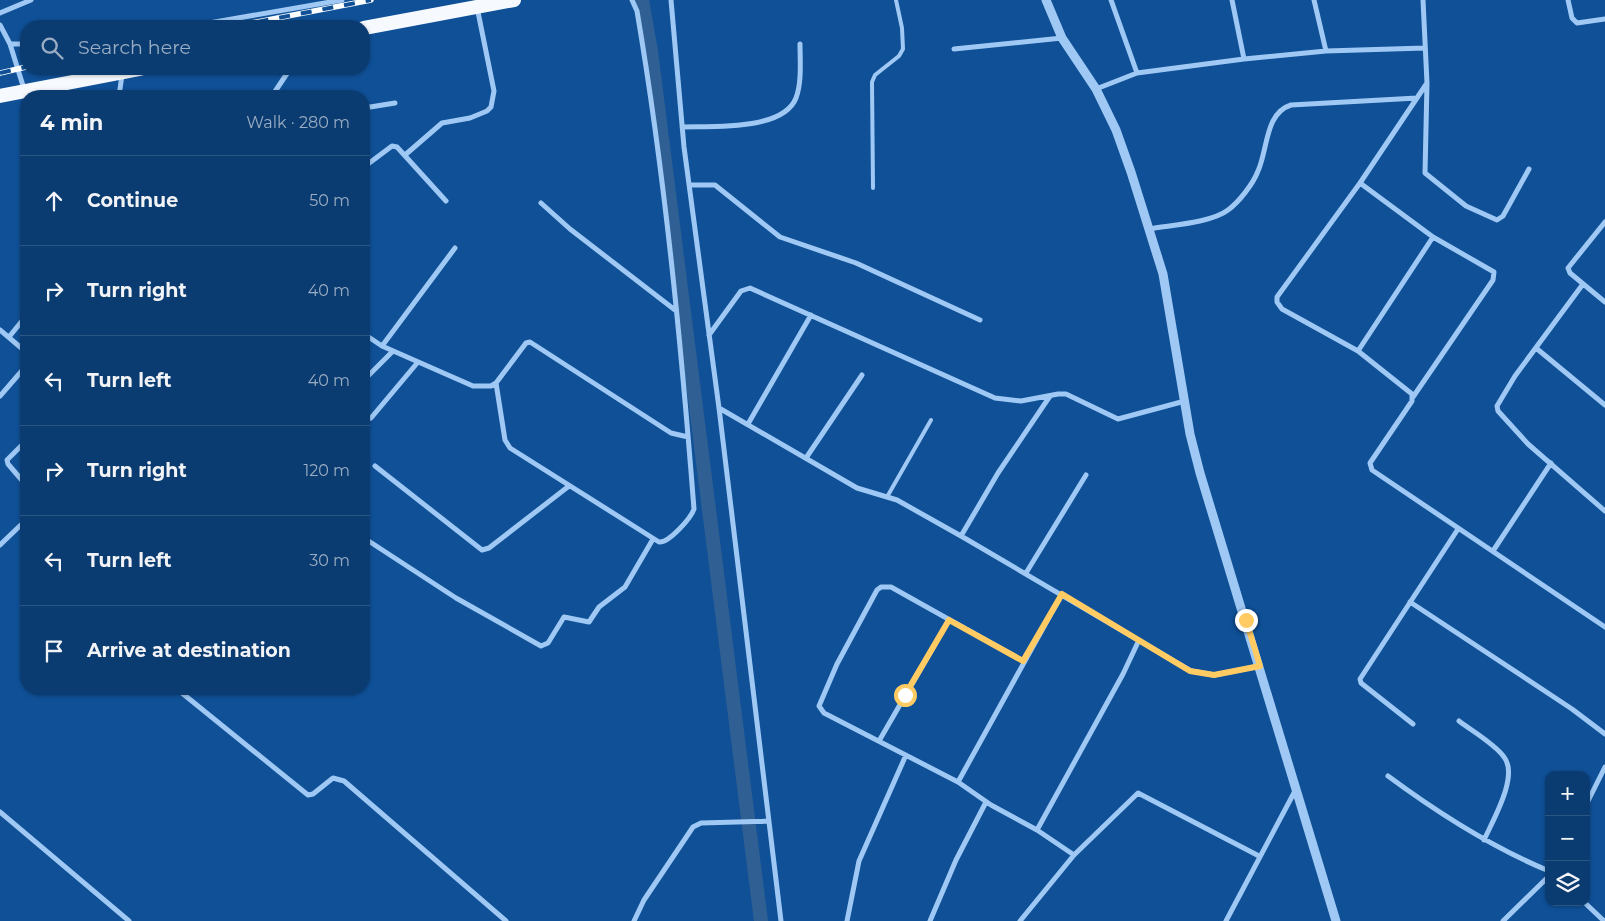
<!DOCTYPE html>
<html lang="en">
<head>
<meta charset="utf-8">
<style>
  :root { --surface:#0b3c71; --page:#194779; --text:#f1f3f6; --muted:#9aadc3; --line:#2b5684 }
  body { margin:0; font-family:Montserrat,sans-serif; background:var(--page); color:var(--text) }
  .controls { position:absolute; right:15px; bottom:15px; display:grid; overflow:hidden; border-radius:10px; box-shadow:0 1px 4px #0004 }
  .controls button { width:45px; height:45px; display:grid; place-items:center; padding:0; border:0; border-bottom:1px solid var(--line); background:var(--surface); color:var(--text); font:25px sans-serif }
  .stop { position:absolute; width:15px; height:15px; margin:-11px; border:4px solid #ffcb62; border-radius:50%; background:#fff }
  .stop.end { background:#ffcb62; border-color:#fff; box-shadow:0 1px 5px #0008 }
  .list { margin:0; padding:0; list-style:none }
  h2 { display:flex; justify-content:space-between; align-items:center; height:65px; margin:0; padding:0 20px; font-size:21px }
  h2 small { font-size:16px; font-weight:400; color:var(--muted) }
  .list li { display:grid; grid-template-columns:32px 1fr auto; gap:15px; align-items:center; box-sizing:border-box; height:90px; padding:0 20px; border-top:1px solid var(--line) }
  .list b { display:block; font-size:19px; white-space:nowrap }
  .list em { font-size:16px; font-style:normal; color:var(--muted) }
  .icon { flex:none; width:28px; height:28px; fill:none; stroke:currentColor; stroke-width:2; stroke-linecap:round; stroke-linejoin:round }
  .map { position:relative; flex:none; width:1605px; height:921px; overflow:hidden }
  .search { position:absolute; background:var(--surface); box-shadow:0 1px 4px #0004; left:20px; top:20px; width:350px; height:55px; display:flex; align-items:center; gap:12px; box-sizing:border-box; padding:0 18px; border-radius:20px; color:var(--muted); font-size:19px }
  .panel { position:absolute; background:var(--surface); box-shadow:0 1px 4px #0004; left:20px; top:90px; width:350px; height:605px; border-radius:20px }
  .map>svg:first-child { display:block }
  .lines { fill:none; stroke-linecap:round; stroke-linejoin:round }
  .canal { stroke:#305f93; stroke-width:14 }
  .service { stroke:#9fc9f4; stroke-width:4 }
  .minor { stroke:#9fc9f4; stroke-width:5 }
  .tertiary { stroke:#9fc9f4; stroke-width:9 }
  .trunk { stroke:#f6faff; stroke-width:14 }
  .rail-casing { stroke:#fff; stroke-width:5.5 }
  .rail { stroke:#0f5097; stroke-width:4; stroke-dasharray:11; stroke-linecap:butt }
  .route { stroke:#ffcb62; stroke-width:6 }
</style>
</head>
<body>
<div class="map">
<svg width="1605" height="921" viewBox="0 0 1605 921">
  <rect width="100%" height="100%" fill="#0f5097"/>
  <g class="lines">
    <path class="canal" d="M642,0l9,51 110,870"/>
    <path class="service" d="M873,188l-1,-106 3,-7 24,-19 4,-7 -1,-21 -6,-28
      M887,497l44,-77"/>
    <path class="minor" d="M671,0l13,147 35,261 62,513
      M1111,0l26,73
      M1232,0l12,59
      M1314,0l12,51
      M1423,0l4,83 -2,90 41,33 31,14 6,-4 26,-47
      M1568,0l4,18 5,5 28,-4
      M0,13l31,-13
      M0,25l10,19 14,45
      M192,26l150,-26
      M10,44h16
      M954,49l108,-11
      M1427,83l-67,100 -83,114v5l5,7 76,42 54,43v7l-42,62 2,7 233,157
      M1096,89l41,-16 107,-14 82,-8 99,-3
      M119,96l3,-21
      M272,96l18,-27
      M364,108l31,-5
      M682,127c30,-1 101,4 114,-29 6,-16 4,-37 4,-54
      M405,155l37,-32 28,-5 17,-7 4,-4 3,-16 -17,-84
      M364,167l28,-21 5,1 49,54
      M1360,183l73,54 61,35 -1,8 -80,117
      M689,185h26l65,52 76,26 124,57
      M541,203l29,26 105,81
      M1605,222l-37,46 2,5 35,29
      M1149,229c21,-4 62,-6 79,-19 11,-8 25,-26 30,-39 10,-22 7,-58 33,-66l126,-7
      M1583,284l-68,92 -18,30 1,5 30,33 77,67
      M0,330l26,22
      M364,334l18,12 91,40h18l5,-3 30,-40 4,-1 141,91 17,4
      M709,335l32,-44 9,-3 245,110 26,3 37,-7h8l52,25 67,-18
      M9,337l17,-21
      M382,346l73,-98
      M1536,348l69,57
      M1358,351l75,-114
      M364,380l29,-29
      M496,383l9,57 5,8 149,94c10,1 32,-24 35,-33 -13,-166 -29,-333 -57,-498l-5,-11
      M0,396l26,-30
      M719,408l138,80 40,12 64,36 230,135 23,4 46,-9
      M371,418l47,-56
      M748,424l63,-109
      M26,441l-19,19 1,4 18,21
      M806,458l56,-83
      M375,466l107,84 7,-2 80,-62
      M961,536l37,-63 52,-77
      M364,538l92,60 85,48 7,-3 16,-26 25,5 10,-15 26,-20 28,-48
      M0,545l26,-25
      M1493,551l58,-88
      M1026,573l60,-98
      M1410,602l162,107 33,25
      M1023,661l-132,-74h-10l-4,3 -40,74 -18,42 5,7 134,69 33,23 46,25 37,25
      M177,689l131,106 5,-1 20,-16 11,3 162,140
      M1459,721c13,10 36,23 45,36 15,19 -11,63 -20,83
      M1413,724l-52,-41 -1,-4 98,-150
      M879,741l70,-121
      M1388,776c50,37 103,71 161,95
      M958,782l104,-188
      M1586,805l19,-38
      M0,812l129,109
      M1037,830l86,-156 16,-34
      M1584,902l20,19
      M634,921l10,-21 49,-73 8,-4 68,-2
      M847,921l12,-60 47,-106
      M930,921l26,-61 30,-58
      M1020,921l54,-66 64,-62 121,63
      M1226,921l70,-132
      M1503,921l46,-45"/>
    <path class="tertiary" d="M1046,0l16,38 34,51 20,41 15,42 32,102 27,160 10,39 136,448"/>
    <path class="trunk" d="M364,28l150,-28
      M0,96l140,-27"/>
    <g class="rail-casing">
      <path id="rail" d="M236,26l135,-26
        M0,73l26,-6"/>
    </g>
    <use href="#rail" class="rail"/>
  </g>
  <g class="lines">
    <path class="route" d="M905,695l44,-75 74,41 39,-67 128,77 24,4 46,-9 -14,-46"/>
  </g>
</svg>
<div class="controls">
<button>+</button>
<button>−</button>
<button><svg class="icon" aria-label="layers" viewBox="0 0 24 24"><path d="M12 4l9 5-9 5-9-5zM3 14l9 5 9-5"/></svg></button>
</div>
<div class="stop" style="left:905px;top:695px"></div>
<div class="stop end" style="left:1246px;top:620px"></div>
<div class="search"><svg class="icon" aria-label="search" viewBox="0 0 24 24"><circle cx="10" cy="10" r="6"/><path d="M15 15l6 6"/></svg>Search here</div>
<section class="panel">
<h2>4 min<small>Walk · 280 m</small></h2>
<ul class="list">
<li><svg class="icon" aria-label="ahead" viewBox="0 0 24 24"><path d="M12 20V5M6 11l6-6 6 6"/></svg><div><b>Continue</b></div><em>50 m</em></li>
<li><svg class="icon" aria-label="right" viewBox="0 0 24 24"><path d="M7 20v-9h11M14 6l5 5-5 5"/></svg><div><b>Turn right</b></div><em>40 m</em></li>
<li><svg class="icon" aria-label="left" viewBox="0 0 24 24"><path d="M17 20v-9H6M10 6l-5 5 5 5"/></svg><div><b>Turn left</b></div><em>40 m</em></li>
<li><svg class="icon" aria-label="right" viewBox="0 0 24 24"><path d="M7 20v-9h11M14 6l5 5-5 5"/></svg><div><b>Turn right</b></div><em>120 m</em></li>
<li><svg class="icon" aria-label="left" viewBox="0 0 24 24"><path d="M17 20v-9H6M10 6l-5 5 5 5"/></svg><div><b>Turn left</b></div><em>30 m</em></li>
<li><svg class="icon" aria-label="arrive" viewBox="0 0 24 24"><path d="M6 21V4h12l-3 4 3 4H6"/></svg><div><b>Arrive at destination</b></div></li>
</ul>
</section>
</div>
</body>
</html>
